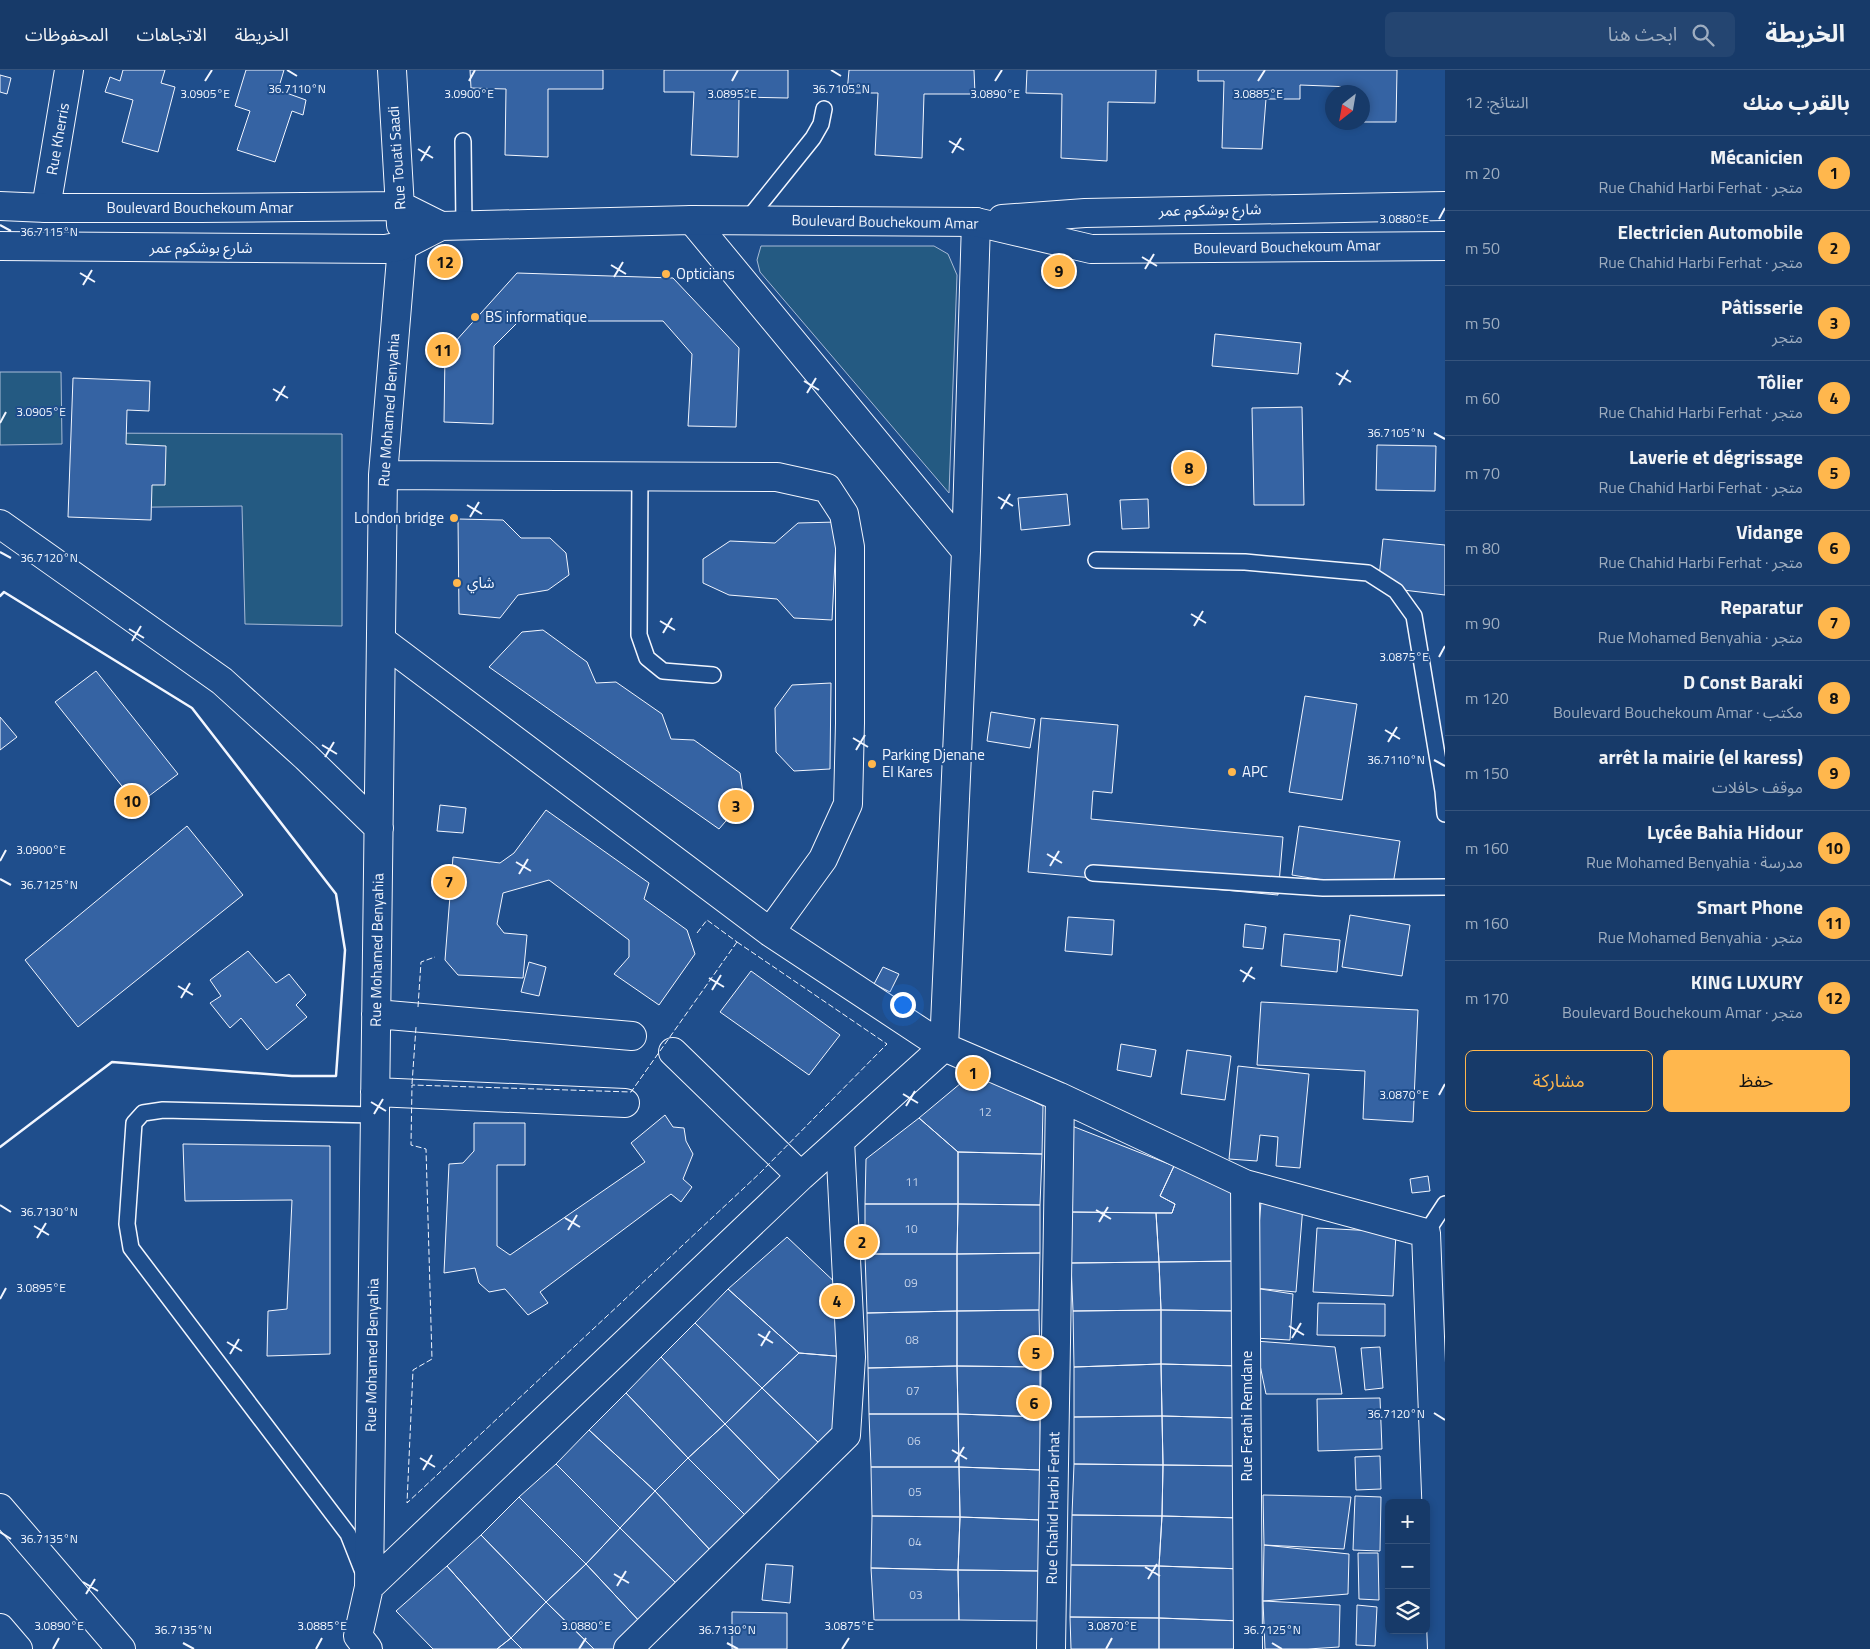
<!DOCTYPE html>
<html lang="ar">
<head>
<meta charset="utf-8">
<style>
  :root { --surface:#173a69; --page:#244571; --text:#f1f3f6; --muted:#9eadc0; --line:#36547d; --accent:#ffb74d }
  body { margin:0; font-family:"Titillium Web","Noto Sans Arabic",sans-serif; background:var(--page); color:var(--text); direction:rtl }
  .controls { position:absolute; right:15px; bottom:15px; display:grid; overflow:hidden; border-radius:8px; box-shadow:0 2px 8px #0003 }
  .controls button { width:45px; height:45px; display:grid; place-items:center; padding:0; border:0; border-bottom:1px solid var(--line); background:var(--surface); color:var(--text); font:25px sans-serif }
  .compass { position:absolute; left:1325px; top:15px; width:45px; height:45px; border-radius:50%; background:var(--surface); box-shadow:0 2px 8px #0003; rotate:211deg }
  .you { position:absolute; left:902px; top:934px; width:18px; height:18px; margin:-12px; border:4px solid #fff; border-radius:50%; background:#1a73e8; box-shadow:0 0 0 8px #1a73e833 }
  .badge { display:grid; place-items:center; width:32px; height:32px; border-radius:50%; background:var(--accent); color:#111; font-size:16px; font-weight:700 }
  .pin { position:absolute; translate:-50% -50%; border:2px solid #fff; box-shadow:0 1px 5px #0006 }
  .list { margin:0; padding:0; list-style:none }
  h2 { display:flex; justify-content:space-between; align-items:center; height:65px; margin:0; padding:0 20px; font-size:21px }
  h2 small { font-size:16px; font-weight:400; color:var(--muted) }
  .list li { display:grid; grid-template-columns:32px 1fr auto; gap:15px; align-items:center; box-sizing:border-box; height:75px; padding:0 20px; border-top:1px solid var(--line) }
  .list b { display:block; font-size:19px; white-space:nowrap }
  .list p { margin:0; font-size:16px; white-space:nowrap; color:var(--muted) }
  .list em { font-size:16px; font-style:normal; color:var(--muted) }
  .actions { display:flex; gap:10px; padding:15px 20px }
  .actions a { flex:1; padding:11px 0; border:1px solid var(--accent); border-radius:8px; text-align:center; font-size:18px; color:var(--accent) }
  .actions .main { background:var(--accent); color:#111 }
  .icon { flex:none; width:28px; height:28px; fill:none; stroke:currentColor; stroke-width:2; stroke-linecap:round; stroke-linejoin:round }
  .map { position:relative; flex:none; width:1445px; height:1579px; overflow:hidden; direction:ltr }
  header { display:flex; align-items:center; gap:30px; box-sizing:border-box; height:70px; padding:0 25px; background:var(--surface); border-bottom:1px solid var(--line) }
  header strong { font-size:24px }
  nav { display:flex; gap:28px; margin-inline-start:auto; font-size:18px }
  .search { width:350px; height:45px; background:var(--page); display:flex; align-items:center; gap:12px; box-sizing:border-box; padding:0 18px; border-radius:8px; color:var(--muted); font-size:19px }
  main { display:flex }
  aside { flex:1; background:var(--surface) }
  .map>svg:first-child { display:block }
  .green { fill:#245a82; stroke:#a8bbd7 }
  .building { fill:#3563a3; stroke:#f2f6ff }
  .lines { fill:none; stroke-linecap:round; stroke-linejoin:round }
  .service-casing { stroke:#f2f6ff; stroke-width:18 }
  .minor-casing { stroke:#f2f6ff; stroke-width:30 }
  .tertiary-casing { stroke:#f2f6ff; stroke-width:30 }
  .motorway-casing { stroke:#f2f6ff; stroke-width:30 }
  .service { stroke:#1f4e8c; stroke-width:15 }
  .minor { stroke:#1f4e8c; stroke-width:28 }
  .tertiary { stroke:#1f4e8c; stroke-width:28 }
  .motorway { stroke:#1f4e8c; stroke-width:28 }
  .fence { stroke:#f2f6ff; stroke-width:1; stroke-dasharray:6 2.5; stroke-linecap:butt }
  .wall { stroke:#f2f6ff; stroke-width:2.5 }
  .ticks { fill:none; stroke:#f2f6ff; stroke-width:2 }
  .poi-dot { fill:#ffb74d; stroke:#1f4e8c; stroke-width:2 }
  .labels { text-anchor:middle; stroke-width:4; stroke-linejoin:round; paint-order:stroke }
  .number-label { font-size:12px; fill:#c3d1e8 }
  .street-label { font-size:15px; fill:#f2f6ff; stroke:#1f4e8c }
  .poi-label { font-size:15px; fill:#f2f6ff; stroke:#1f4e8c; text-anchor:start }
  .ticks-label { font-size:12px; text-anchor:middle; fill:#f2f6ff; stroke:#1f4e8c; stroke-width:4; stroke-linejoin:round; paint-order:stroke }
</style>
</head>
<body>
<header>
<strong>الخريطة</strong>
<div class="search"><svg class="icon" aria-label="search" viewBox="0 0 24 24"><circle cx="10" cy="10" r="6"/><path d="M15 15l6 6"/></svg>ابحث هنا</div>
<nav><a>الخريطة</a><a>الاتجاهات</a><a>المحفوظات</a></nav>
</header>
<main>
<aside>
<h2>بالقرب منك<small>النتائج: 12</small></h2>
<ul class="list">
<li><span class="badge">1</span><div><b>Mécanicien</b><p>متجر · Rue Chahid Harbi Ferhat</p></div><em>20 m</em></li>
<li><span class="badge">2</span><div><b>Electricien Automobile</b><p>متجر · Rue Chahid Harbi Ferhat</p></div><em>50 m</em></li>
<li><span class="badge">3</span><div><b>Pâtisserie</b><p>متجر</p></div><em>50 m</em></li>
<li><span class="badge">4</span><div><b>Tôlier</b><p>متجر · Rue Chahid Harbi Ferhat</p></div><em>60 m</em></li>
<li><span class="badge">5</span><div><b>Laverie et dégrissage</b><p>متجر · Rue Chahid Harbi Ferhat</p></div><em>70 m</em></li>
<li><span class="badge">6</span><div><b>Vidange</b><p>متجر · Rue Chahid Harbi Ferhat</p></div><em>80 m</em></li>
<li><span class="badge">7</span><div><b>Reparatur</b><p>متجر · Rue Mohamed Benyahia</p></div><em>90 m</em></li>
<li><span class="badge">8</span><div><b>D Const Baraki</b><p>مكتب · Boulevard Bouchekoum Amar</p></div><em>120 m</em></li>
<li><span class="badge">9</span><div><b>arrêt la mairie (el karess)</b><p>موقف حافلات</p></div><em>150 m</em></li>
<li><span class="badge">10</span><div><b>Lycée Bahia Hidour</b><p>مدرسة · Rue Mohamed Benyahia</p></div><em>160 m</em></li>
<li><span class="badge">11</span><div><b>Smart Phone</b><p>متجر · Rue Mohamed Benyahia</p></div><em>160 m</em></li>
<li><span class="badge">12</span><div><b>KING LUXURY</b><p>متجر · Boulevard Bouchekoum Amar</p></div><em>170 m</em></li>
</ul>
<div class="actions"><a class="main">حفظ</a><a>مشاركة</a></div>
</aside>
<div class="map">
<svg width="1445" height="1579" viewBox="0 0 1445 1579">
  <rect width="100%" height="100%" fill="#1f4e8c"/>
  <path class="green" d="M761,176h173l14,8 9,21 -8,218 -189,-221 -3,-12z
    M0,302h61l1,72 -62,1z
    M74,363l268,1v192l-97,-2 -3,-118 -164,2z"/>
  <path class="building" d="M123,0h42l-4,13 14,4 -17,65 -36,-10 11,-42 -28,-8 5,-15 10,4z
    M246,0h38l-6,20 28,10 -3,15 -11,-4 -17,51 -38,-12 13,-39 -15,-5z
    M470,0h133v19h-55v68l-43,-2 1,-66 -35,-1z
    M664,0h124v28l-49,-1 -1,60 -47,-2 3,-63h-30z
    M849,0h125l1,24h-51l-2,64 -47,-3 3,-62h-31z
    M1027,0h129l-1,33 -47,-1 -1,59 -46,-3 1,-64 -36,-1z
    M1198,0h199l-1,52h-34v-30h-10v-5l-52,-2v14h-34l-4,50 -40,-1 2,-67h-26z
    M0,5l11,3 -4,16 -7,-2z
    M517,203l156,5 66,70 -3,79 -48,-1 4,-72 -29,-33h-144l-25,25 -1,78 -49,-2 1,-69z
    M1215,264l86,9 -3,31 -86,-8z
    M73,308l77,3 -1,30 -22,-1 -1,34 40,2 -1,39h-13l-1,35 -83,-3z
    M1302,337l2,98h-50l-2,-97z
    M1377,375l59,1 -1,45 -59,-1z
    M1067,424l3,31 -49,5 -3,-32z
    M1148,429l1,29 -27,1 -2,-29z
    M458,449l45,1 18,18h29l16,15 3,22 -21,15 -30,5 -18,23 -41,-4z
    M837,452l-5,98 -38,-2 -17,-19 -48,-4 -26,-12v-24l27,-18 45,2 23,-20z
    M1383,469l62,6v50l-67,-8z
    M543,560l44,32 9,21 20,-1 46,32 9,25 23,1 46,33 4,27 -25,29 -230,-162 33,-35z
    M96,601l82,103 -41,31 -82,-103z
    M831,613l-1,86 -36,2 -18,-19 -1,-44 17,-23z
    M1305,626l52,8 -15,96 -53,-8z
    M991,642l44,7 -5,29 -43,-7z
    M0,647l17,20 -17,13z
    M1041,648l77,7 -6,68 -19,-2 -2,28 192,18 -5,58 -250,-23z
    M440,735l26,3 -3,25 -26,-2z
    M546,740l103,73 -5,16 43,31 8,24 -36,51 -45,-31 15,-17v-17l-80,-60 -46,13 -6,31 7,9 23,2 -4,43 -65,-3 -13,-15 8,-103 47,6 14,-10z
    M187,756l56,69 -165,132 -53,-67z
    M1299,756l101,15 -8,50 -100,-16z
    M1350,845l60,10 -8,51 -60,-9z
    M1068,847l46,3 -2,35 -47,-4z
    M1245,854l21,3 -3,22 -20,-2z
    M1284,864l56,6 -3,32 -56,-6z
    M248,881l28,32 13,-9 17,21 -10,10 11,12 -40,33 -26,-32 -11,10 -20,-25 11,-7 -11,-16z
    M529,892l17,5 -7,29 -18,-4z
    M883,897l16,7 -9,18 -16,-8z
    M751,901l89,64 -31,40 -89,-63z
    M1261,932l157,8 -5,112 -50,-3 2,-48 -108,-6z
    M1121,974l35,6 -5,27 -34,-7z
    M1187,980l44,6 -6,44 -44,-6z
    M1238,996l71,8 -9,94 -24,-2 2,-29 -18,-2 -3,26 -28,-2z
    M973,1003l70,33 -1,48 -84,-2 -39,-34z
    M665,1045l8,12 11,1 2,13 7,13 -10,25 9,8 -11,15 -10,-8 -131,98 8,11 -20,12 -23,-26 -16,3 -10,-9 -4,-15 -31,5 5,-109 14,-1 11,-12v-28h51v42h-28v81l13,9 135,-93 -14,-19z
    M919,1048l39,34v52h-93l1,-45z
    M1072,1056l102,40 -14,30 15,8 -3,9 -102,-1z
    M183,1074l147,2v208l-63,2 1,-45 19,-2 5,-109 -107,1z
    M958,1082l84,2 -2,51 -82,-1z
    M1174,1096l60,27 6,68 -81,1 -3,-49h16l3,-9 -15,-8z
    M1428,1106l2,15 -18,2 -2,-14z
    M1261,1132l42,4 -7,86 -42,-4z
    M865,1134h93l-1,50h-92z
    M958,1134l82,1v48l-83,1z
    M1070,1142l86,1 3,49 -88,1z
    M1317,1158l79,4 -3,64 -80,-4z
    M787,1167l54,51 6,69 -48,-4 -71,-64z
    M1040,1183l-1,57 -82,1v-57z
    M865,1184h92v57l-90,2z
    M1240,1191v50l-79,-1 -2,-48z
    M1159,1192l2,48 -88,1 -2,-48z
    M1254,1218l39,6 -3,46 -36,-2z
    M728,1219l71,64 -37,35 -67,-65z
    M1318,1233l67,1v32l-68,-1z
    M1039,1240l1,57 -83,-1v-55z
    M1161,1240v54l-87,3 -1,-56z
    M1161,1240l79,1 1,55 -80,-2z
    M957,1241v55l-89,2 -1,-55z
    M695,1253l67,65 -37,36 -64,-67z
    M1255,1271l80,6 7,47h-76z
    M1380,1277l3,41 -18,2 -4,-42z
    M799,1283l48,4 -8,69 -18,19 -59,-57z
    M661,1287l64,67 -37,34 -62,-65z
    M1161,1294l1,52 -88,1v-50z
    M1161,1294l80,2v52l-79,-2z
    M957,1296l1,48h-89l-1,-46z
    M957,1296l83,1v50l-82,-3z
    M762,1318l59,57 -39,38 -57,-59z
    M626,1323l62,65 -33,33 -66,-61z
    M1380,1328l2,51 -64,2 -1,-52z
    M869,1344h89l1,53h-88z
    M958,1344l82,3 1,53 -82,-3z
    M1162,1346l1,49 -89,-1v-47z
    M1162,1346l79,2 1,48 -79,-1z
    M725,1354l57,59 -36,33 -58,-58z
    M589,1360l66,61 -35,37 -64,-64z
    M1380,1386l1,33 -25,1 -1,-33z
    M688,1388l58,58 -34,36 -57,-61z
    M556,1394l64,64 -34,36 -67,-67z
    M1074,1394l89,1 -1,51 -90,-1z
    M1163,1395l79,1v52l-80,-2z
    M871,1397h88l1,50 -88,-1z
    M959,1397l82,3 1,50 -82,-3z
    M655,1421l57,61 -33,34 -59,-58z
    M1263,1425l88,2 -7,52 -80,-4z
    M1355,1426l26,1 -1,54 -27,-1z
    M519,1427l67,67 -40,38 -65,-67z
    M1072,1445l90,1 -3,50 -88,-1z
    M872,1446l88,1 -2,53 -87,-2z
    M1162,1446l80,2v51l-83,-3z
    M960,1447l82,3 1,51 -85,-1z
    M620,1458l59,58 -37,38 -56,-60z
    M481,1465l65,67 -35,36 -64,-72z
    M1264,1475l85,9 -1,40 -85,7z
    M1358,1483h20l1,47 -20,-1z
    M586,1494l56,60 -27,25h-21l-48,-47z
    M766,1494l27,2 -3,37 -28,-3z
    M1071,1495l88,1v52l-89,-1z
    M447,1496l64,72 -14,11h-64l-37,-38z
    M1159,1496l83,3v52l-83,-3z
    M871,1498l87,2 1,50h-85z
    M958,1500l85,1 1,50 -85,-1z
    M1263,1531l77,4 -1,42 -31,2h-43z
    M546,1532l48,47h-72l-11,-11z
    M1357,1535l20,2 -2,39 -19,-1z
    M732,1542l55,1v36h-55z
    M1070,1547l89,1v31h-88z
    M1159,1548l83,3v28h-83z
    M511,1568l11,11h-25z"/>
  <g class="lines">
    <g class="service-casing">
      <path id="service" d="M463,71l1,84
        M748,149l65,-81 8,-14 3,-15
        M640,405l-1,160 8,23 16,13 50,4
        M1096,490l149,2 123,11 28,18 18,25 29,175 2,23
        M1093,803l230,15 122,-1
        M1426,1163l19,-29
        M363,1502l-15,-38 -217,-286 -4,-24 7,-101 9,-10 20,-3 212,5"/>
    </g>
    <g class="minor-casing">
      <path id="minor" d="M46,138l23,-138
        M692,150l274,331
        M383,405l394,2 50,11 17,26 6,33v176l-2,81 -25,55 -53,73
        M0,454l222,157 84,76 73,71
        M381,570l389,292 174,115 116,50 185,87 181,49 16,416
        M376,944l256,22
        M673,982l128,124
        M375,1022l250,11
        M1245,1114l3,465
        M369,1517l432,-411 143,-129 22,-496 10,-329
        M368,1579l-10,-13 11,-49 14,-1112 19,-229
        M628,1579l218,-214 5,-78 -11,-216
        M1051,1579l9,-552"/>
    </g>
    <g class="tertiary-casing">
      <path id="tertiary" d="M392,0l9,155
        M0,136l46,2h154l201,-2 40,20
        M1002,149l83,-6 360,-7
        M0,176l385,3 17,-3 39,-20 251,-6 284,2 115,27 354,-3"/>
    </g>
    <g class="motorway-casing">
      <path id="motorway" d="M0,1438l121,141
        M0,1558l18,21"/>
    </g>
    <use href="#service" class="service"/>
    <use href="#minor" class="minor"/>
    <use href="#tertiary" class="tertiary"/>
    <use href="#motorway" class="motorway"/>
    <path class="fence" d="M697,863l10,-13 30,22
      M737,872l150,102 -127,129 -353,330 6,-133 19,-11 -6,-210 -15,-4 1,-60 219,7z
      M418,937l3,-45 14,-5
      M412,1014l4,-57"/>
    <path class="wall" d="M0,526l4,-4 188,116 144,186 9,56 -9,126h-44l-180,-14 -112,85"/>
  </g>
  <path class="ticks" d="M287,0l10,6M831,0l10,6M205,11l7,-11M469,11l6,-11M732,11l6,-11M995,11l7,-11M1258,11l7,-11M949,71l15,9M418,79l15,9M952,83l9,-15M421,91l9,-15M1439,149l6,-11M0,155l11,6M1142,187l15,9M611,195l15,9M1145,199l9,-15M80,203l15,9M614,207l9,-15M83,215l9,-15M1336,303l15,9M804,311l15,9M1339,315l9,-15M273,319l15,9M807,323l9,-15M276,331l9,-15M0,353l6,-11M1434,363l11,6M998,427l15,9M467,435l15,9M1001,439l9,-15M470,447l9,-15M0,482l11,6M1191,544l15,9M660,551l15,9M1194,556l9,-15M129,559l15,9M663,563l9,-15M132,571l9,-15M1439,587l6,-11M1385,660l15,9M853,668l15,9M1388,672l9,-15M322,675l15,9M856,680l9,-15M325,687l9,-15M1434,690l11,6M1047,784l15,9M0,791l6,-11M516,792l15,9M1050,796l9,-15M519,804l9,-15M0,809l11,6M1240,900l15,9M709,908l15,9M1243,912l9,-15M178,916l15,9M712,920l9,-15M181,928l9,-15M903,1024l15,9M1439,1025l6,-11M371,1032l15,9M906,1036l9,-15M374,1044l9,-15M0,1135l11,7M1096,1140l15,9M565,1148l15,9M1099,1152l9,-15M34,1156l15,9M568,1160l9,-15M37,1168l9,-15M0,1229l6,-11M1289,1256l15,9M758,1264l15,9M1292,1268l9,-15M227,1272l15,9M761,1276l9,-15M230,1284l9,-15M1434,1343l11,7M952,1380l15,9M420,1388l15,9M955,1392l9,-15M423,1400l9,-15M0,1462l11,7M1145,1497l15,9M614,1504l15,9M1148,1509l9,-15M83,1512l15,9M617,1516l9,-15M86,1524l9,-15M183,1573l11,6M727,1573l11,6M1272,1573l10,6M53,1579l6,-11M316,1579l6,-11M579,1579l7,-11M842,1579l7,-11M1106,1579l6,-11"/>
  <g class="poi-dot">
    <circle cx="666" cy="204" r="5"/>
    <circle cx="475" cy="247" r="5"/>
    <circle cx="454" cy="448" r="5"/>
    <circle cx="457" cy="513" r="5"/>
    <circle cx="872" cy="694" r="5"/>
    <circle cx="1232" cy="702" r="5"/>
  </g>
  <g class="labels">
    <g class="number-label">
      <text x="985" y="1046">12</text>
      <text x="912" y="1116">11</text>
      <text x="911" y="1163">10</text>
      <text x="911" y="1217">09</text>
      <text x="912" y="1274">08</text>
      <text x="913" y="1325">07</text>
      <text x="914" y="1375">06</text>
      <text x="915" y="1426">05</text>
      <text x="915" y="1476">04</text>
      <text x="916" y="1529">03</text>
    </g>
    <g class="street-label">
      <text transform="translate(58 69) rotate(-80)" y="5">Rue Kherris</text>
      <text transform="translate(397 88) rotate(-94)" y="5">Rue Touati Saadi</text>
      <text x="200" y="143">Boulevard Bouchekoum Amar</text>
      <text transform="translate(1210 140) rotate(-1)" y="5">شارع بوشكوم عمر</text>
      <text transform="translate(885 152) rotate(1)" y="5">Boulevard Bouchekoum Amar</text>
      <text transform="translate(1287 177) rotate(-1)" y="5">Boulevard Bouchekoum Amar</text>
      <text x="201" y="183">شارع بوشكوم عمر</text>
      <text transform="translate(389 340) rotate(-86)" y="5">Rue Mohamed Benyahia</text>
      <text transform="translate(377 880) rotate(-89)" y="5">Rue Mohamed Benyahia</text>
      <text transform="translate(372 1285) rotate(-89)" y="5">Rue Mohamed Benyahia</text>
      <text transform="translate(1247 1346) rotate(-90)" y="5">Rue Ferahi Remdane</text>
      <text transform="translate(1053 1438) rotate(-89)" y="5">Rue Chahid Harbi Ferhat</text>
    </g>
    <g class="poi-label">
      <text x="676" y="209">Opticians</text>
      <text x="485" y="252">BS informatique</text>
      <text x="444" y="453" text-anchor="end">London bridge</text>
      <text x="467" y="518">شاي</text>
      <text x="882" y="690">Parking Djenane<tspan x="882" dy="17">El Kares</tspan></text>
      <text x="1242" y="707">APC</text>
    </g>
  </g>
  <g class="ticks-label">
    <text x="297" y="23">36.7110°N</text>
    <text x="841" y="23">36.7105°N</text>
    <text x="205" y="28">3.0905°E</text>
    <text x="469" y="28">3.0900°E</text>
    <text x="732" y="28">3.0895°E</text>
    <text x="995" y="28">3.0890°E</text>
    <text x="1258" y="28">3.0885°E</text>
    <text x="1404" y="153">3.0880°E</text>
    <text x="49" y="166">36.7115°N</text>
    <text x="41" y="346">3.0905°E</text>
    <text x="1396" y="367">36.7105°N</text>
    <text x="49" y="492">36.7120°N</text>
    <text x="1404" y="591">3.0875°E</text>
    <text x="1396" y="694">36.7110°N</text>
    <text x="41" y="784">3.0900°E</text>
    <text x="49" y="819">36.7125°N</text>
    <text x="1404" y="1029">3.0870°E</text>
    <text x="49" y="1146">36.7130°N</text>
    <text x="41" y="1222">3.0895°E</text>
    <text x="1396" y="1348">36.7120°N</text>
    <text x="49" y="1473">36.7135°N</text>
    <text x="59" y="1560">3.0890°E</text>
    <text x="322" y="1560">3.0885°E</text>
    <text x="586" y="1560">3.0880°E</text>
    <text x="849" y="1560">3.0875°E</text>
    <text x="1112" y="1560">3.0870°E</text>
    <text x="183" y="1564">36.7135°N</text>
    <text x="727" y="1564">36.7130°N</text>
    <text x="1272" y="1564">36.7125°N</text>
  </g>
</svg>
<div class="controls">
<button>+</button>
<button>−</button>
<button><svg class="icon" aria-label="layers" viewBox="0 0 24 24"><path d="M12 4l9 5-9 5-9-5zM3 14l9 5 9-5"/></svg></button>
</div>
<svg class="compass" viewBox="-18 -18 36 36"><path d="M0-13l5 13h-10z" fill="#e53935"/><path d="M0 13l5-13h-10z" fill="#9eadc0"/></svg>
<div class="you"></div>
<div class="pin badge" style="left:973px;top:1003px">1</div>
<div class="pin badge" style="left:862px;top:1172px">2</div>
<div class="pin badge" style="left:736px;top:736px">3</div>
<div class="pin badge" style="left:837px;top:1231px">4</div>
<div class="pin badge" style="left:1036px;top:1283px">5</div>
<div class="pin badge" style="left:1034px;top:1333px">6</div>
<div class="pin badge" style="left:449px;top:812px">7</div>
<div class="pin badge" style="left:1189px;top:398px">8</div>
<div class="pin badge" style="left:1059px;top:201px">9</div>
<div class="pin badge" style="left:132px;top:731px">10</div>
<div class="pin badge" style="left:443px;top:280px">11</div>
<div class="pin badge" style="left:445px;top:192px">12</div>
</div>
</main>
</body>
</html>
